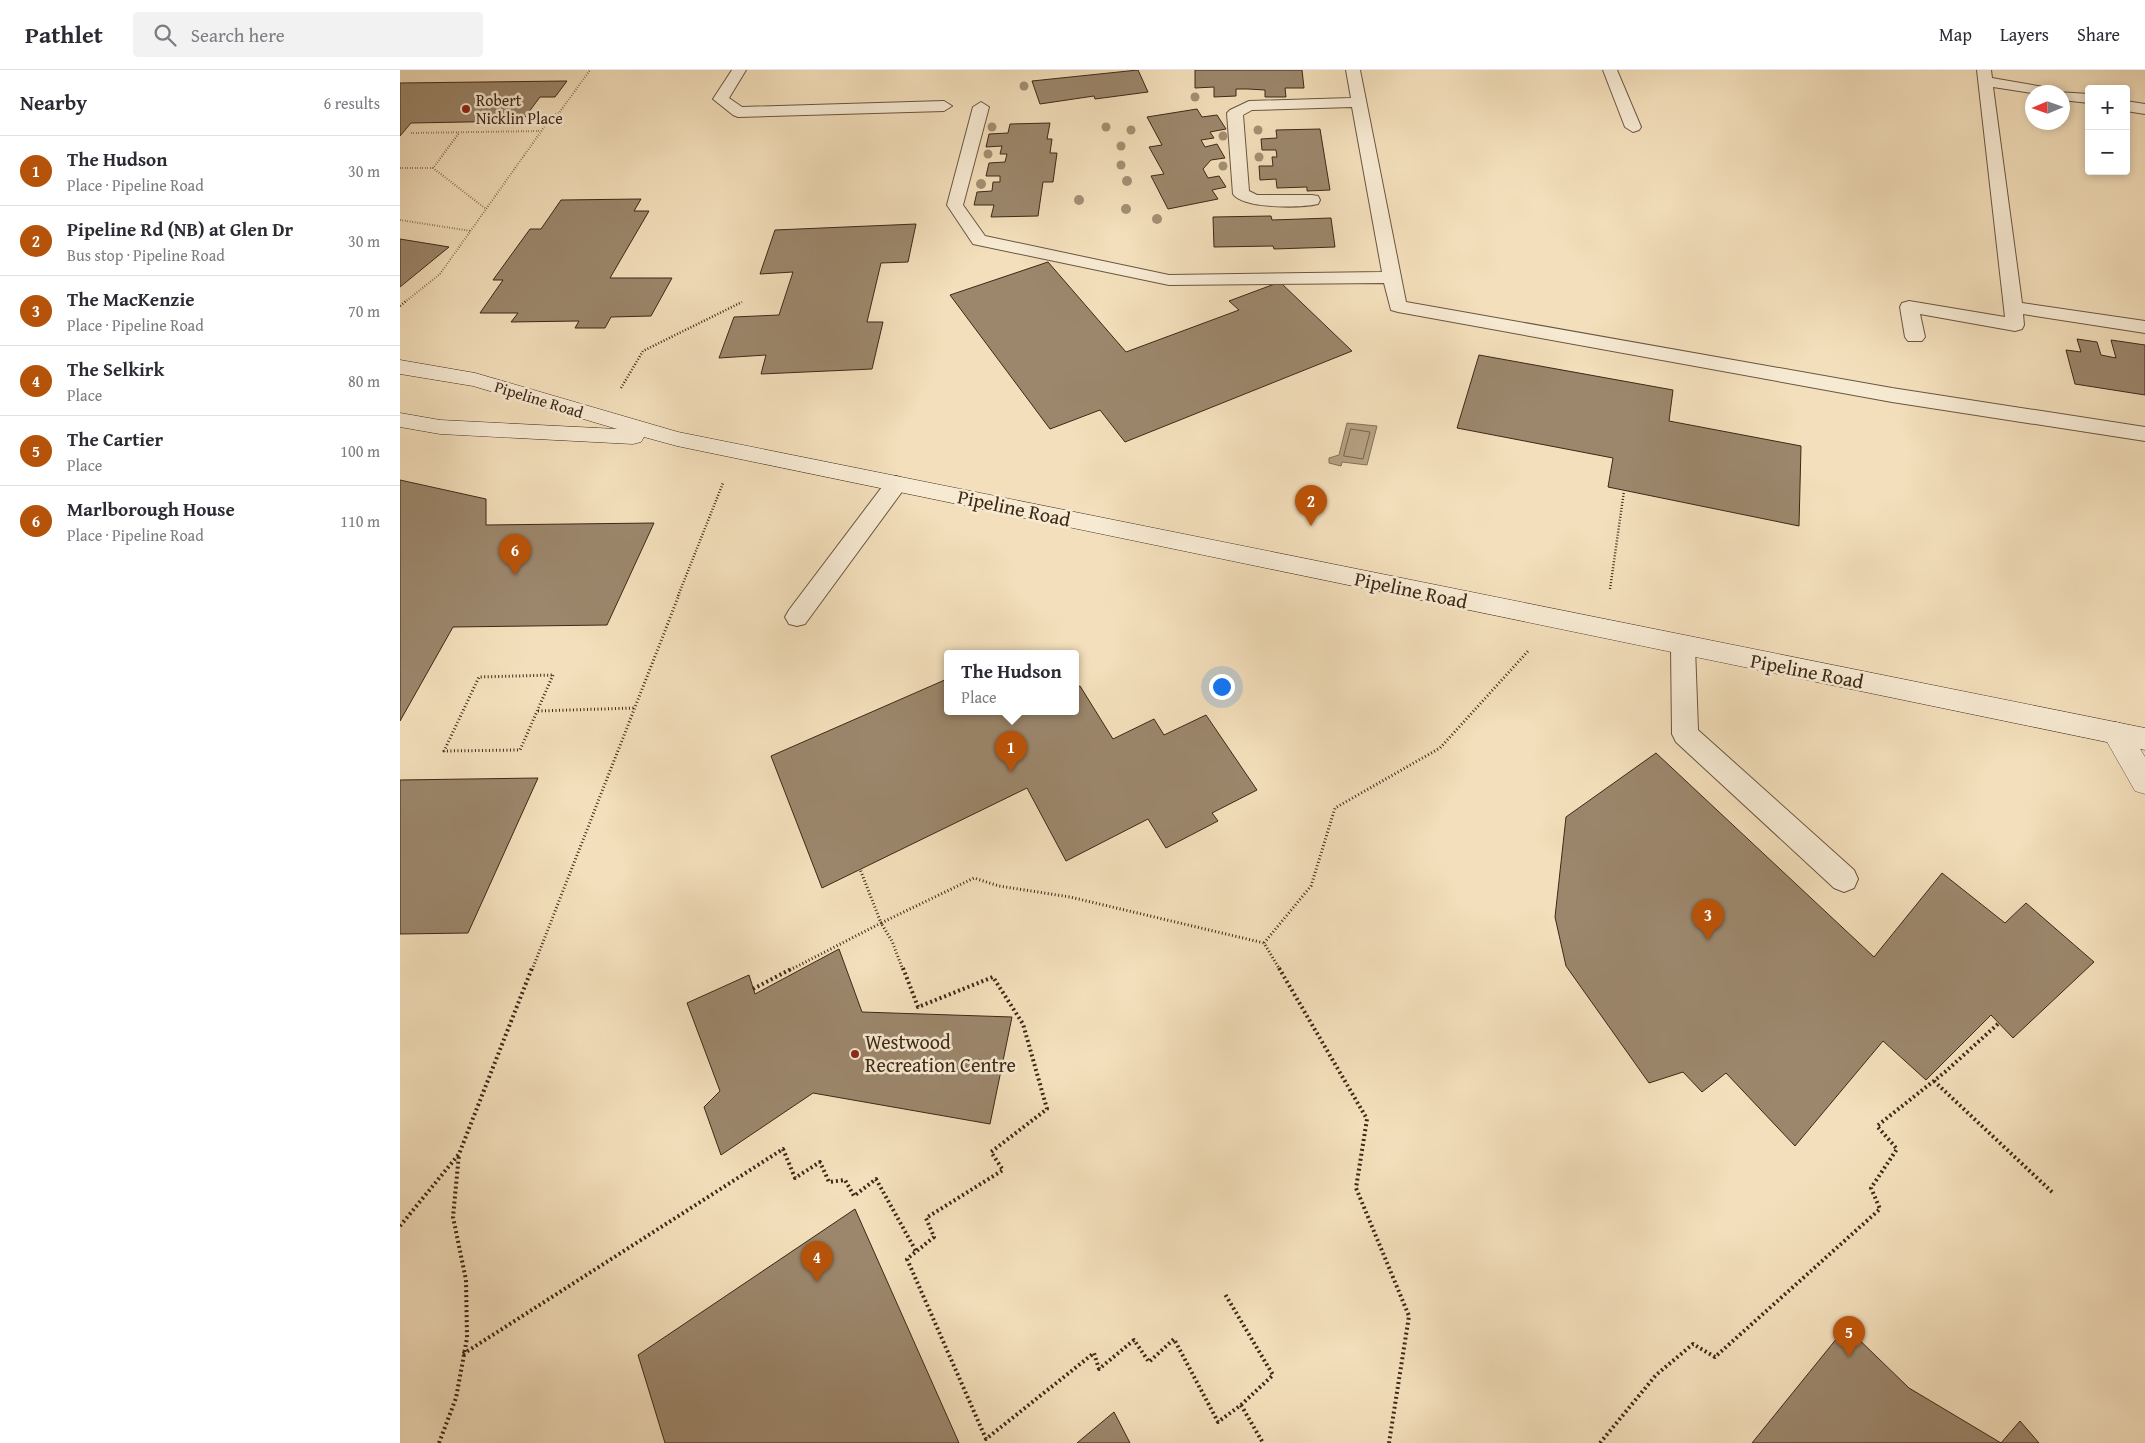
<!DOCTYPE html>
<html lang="en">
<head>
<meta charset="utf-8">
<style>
  :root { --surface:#fff; --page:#f2f2f3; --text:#2b2b33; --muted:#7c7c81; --line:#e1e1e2; --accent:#b45309 }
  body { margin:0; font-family:"Gentium Book Plus",serif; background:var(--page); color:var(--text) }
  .controls { position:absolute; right:15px; top:15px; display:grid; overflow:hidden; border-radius:5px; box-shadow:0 2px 8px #0003 }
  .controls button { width:45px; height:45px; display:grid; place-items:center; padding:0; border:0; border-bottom:1px solid var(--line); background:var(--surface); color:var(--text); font:25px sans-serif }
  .compass { position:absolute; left:1625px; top:15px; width:45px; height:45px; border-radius:50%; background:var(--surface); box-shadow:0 2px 8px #0003; rotate:268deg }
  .you { position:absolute; left:821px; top:616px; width:18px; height:18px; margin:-12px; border:4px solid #fff; border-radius:50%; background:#1a73e8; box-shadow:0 0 0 8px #1a73e833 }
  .badge { display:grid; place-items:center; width:32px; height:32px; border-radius:50%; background:var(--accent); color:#fff; font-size:16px; font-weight:700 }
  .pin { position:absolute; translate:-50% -41px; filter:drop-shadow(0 1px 2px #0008) }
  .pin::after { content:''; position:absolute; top:26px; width:18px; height:15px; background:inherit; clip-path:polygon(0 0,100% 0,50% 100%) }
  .popup { position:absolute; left:544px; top:580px; width:135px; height:65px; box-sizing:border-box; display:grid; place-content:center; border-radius:5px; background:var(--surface); filter:drop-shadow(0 1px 4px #0005); font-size:16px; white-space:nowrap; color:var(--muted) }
  .popup b { font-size:19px; color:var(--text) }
  .popup::after { content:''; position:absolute; left:50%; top:100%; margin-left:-10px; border:10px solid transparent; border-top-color:var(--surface) }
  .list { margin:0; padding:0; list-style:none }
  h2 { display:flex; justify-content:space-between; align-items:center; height:65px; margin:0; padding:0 20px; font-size:21px }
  h2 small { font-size:16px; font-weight:400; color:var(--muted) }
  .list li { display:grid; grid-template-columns:32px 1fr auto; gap:15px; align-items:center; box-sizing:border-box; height:70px; padding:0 20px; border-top:1px solid var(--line) }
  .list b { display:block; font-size:19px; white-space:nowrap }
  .list p { margin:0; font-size:16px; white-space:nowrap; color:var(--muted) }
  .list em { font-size:16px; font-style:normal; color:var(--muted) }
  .icon { flex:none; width:28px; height:28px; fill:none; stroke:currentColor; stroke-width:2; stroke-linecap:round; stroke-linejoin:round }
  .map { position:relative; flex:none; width:1745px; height:1373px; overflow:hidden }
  header { display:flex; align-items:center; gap:30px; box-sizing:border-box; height:70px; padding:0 25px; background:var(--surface); border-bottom:1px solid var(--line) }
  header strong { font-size:24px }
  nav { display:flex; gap:28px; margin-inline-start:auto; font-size:18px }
  .search { width:350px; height:45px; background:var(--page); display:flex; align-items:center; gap:12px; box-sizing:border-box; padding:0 18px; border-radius:5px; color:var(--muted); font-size:19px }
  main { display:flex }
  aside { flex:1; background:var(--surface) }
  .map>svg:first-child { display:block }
  .water { fill:#b5a183; stroke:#857157 }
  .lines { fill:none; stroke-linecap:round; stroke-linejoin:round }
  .shore { stroke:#79644c; stroke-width:1 }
  .building { fill:#9c876c; stroke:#3d2816 }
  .service-casing { stroke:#6a563f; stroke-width:2 }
  .tertiary-casing { stroke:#6a563f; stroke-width:1 }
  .secondary-casing { stroke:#3d2816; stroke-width:1 }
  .path-far3 { stroke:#3d2816; stroke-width:2; stroke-dasharray:0.5 2; stroke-linecap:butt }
  .path-far2 { stroke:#3d2816; stroke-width:2.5; stroke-dasharray:1 2; stroke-linecap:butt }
  .path-far1 { stroke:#3d2816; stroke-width:3; stroke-dasharray:1 2.5; stroke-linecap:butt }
  .path { stroke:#3d2816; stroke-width:4; stroke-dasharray:2 3; stroke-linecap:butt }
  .service { fill:#f7ead3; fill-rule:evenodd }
  .tertiary { fill:#f7ead3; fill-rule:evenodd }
  .secondary { fill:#f7ead3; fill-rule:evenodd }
  .tree { fill:#a48f73 }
  .poi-dot { fill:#8f2418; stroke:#f7ead3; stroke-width:2 }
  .labels { text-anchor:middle; stroke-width:5; stroke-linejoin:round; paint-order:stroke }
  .far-poi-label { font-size:16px; fill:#3d2816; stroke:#f7ead3; text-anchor:start }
  .far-street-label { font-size:16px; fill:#3d2816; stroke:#f7ead3 }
  .street-label { font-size:20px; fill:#3d2816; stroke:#f7ead3 }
  .poi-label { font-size:20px; fill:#3d2816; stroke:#f7ead3; text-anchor:start }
</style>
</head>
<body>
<header>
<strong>Pathlet</strong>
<div class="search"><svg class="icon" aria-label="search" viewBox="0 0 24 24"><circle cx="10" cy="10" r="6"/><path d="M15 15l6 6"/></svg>Search here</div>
<nav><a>Map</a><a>Layers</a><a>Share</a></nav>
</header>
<main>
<aside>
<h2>Nearby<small>6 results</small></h2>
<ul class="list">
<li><span class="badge">1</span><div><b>The Hudson</b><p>Place · Pipeline Road</p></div><em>30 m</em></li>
<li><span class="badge">2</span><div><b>Pipeline Rd (NB) at Glen Dr</b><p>Bus stop · Pipeline Road</p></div><em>30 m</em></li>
<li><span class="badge">3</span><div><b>The MacKenzie</b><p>Place · Pipeline Road</p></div><em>70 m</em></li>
<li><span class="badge">4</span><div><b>The Selkirk</b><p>Place</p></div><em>80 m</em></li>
<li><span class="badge">5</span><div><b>The Cartier</b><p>Place</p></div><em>100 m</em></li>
<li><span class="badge">6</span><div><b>Marlborough House</b><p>Place · Pipeline Road</p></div><em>110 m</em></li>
</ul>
</aside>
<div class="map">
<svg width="1745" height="1373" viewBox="0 0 1745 1373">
  <rect width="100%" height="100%" fill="#f3dfbb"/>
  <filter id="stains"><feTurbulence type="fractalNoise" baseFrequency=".004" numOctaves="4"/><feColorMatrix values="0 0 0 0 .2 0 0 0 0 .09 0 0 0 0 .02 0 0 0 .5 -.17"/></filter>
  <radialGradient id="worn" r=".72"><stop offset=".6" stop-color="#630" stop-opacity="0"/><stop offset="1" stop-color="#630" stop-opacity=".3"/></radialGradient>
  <path class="water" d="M947,353l30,3 -10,39 -25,-3 -1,4 -12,-3v-5l10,-3z"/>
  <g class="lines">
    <path class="shore" d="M951,359l19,3 -7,27 -19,-3z"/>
  </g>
  <path class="building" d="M738,0l10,22 -53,7 -1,-3 -54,8 -8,-23z
    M795,0h107l2,18h-19l1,9h-21v-7l-17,-1h-12v7l-22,1v-10l-19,1z
    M167,11l-12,16h-15l-18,24 -111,2 -11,13v-53z
    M797,39l5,8 15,-2 9,14 -16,3 4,6 -13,2 4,7 12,-3 8,14 -14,2 -8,9 5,9 11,-2 7,11 -14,3 6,9 -50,10 -17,-33 13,-2 -15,-27 13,-2 -15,-28z
    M650,53l-3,16h5l-2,14h7l-4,29h-10l-5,34 -47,1 3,-12h-20l3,-13 15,-1 1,-9h7v-6h-14l3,-13 16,-1 2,-8h-7l2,-8 -16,1 3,-13 19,-1 2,-9z
    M920,59l10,61 -23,1v-4l-30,1 -1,-9 -16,1 -1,-14h14l-1,-9h5l-1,-7h-14l-1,-11 16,-1 -1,-8z
    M241,129l-7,12h15l-39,67h62l-21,38 -40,1 -6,11h-30l4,-7 -68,1 7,-9h-38l23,-33h-10l37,-51h11l20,-29z
    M871,146l1,4 59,-2 4,29 -61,2 -1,-3 -59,1 -1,-30z
    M516,154l-8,38 -27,1 -14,59h16l-11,47 -111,5 5,-19 -47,3 15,-41 45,-2 14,-43 -33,2 15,-44z
    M0,169l49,8 -49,40z
    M648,192l78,90 113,-42 -10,-9 51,-19 72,69 -227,91 -25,-32 -50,19 -100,-134z
    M1677,269l20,3 4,13 15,3 -5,-18 34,5v50l-70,-11 -9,-34 15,2z
    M1079,285l194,35 -4,31 132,25 -2,80 -191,-39 5,-29 -156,-30z
    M0,410l86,19v26l168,-2 -47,102 -154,2 -53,94z
    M547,609v32h128v-23l5,-2 33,53 41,-20 10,16 42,-20 51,75 -45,23 6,8 -52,27 -18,-29 -82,42 -39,-73 -205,100 -51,-132z
    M1256,683l218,204 68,-84 63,50 21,-20 68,59 -81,76 -22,-23 -65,65 -43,-39 -88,105 -69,-73 -24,19 -19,-20 -34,11 -83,-117 -11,-49 11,-100z
    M138,708l-70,155 -68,1v-154z
    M439,879l23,63 150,5 -22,107 -177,-31 -92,62 -17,-48 16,-16 -33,-88 62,-28 6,19z
    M455,1139l104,234h-294l-27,-88z
    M1446,1257l63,61 92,55h-249z
    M714,1342l16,31h-53z
    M1620,1351l19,22h-38z"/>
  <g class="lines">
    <g class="service-casing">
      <path id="service" d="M332,0h14l-17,28 13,9 202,-6 8,5 -8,5 -206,6 -5,-2 -20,-16z
        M946,0h14l46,232 486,86 253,39v14l-253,-39 -494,-90 -7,-2 -7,-27 -215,2 -196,-41 -26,-39 26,-98 8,-5 8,5 -26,98 22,31 184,39 213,-3 -30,-165 -100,3 -9,5 6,76 8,4h55l6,1 2,4 -2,4c-17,4 -75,5 -85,-10l-6,-81 3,-3 19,-9 102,-3z
        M1203,0h14l24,57 -2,3 -6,2 -8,-5z
        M1577,0h14l1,8 58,10 7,4 32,2v9l-27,-3v-8l-30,1 -39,-6 29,216 123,18v12l-122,-19 1,11 -2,4 -7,2 -95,-17 5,23 -3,4h-14l-3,-4 -5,-30 2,-4 7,-2 96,16z
        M1726,31l19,3v10l-19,-3z
        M496,406l8,3 3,5 -3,5 -99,135 -8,2 -8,-2 -4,-7 4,-7 99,-131z
        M1283,567l9,3 3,7 3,83 156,140 4,9 -4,9 -10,4 -10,-4 -158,-146 -4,-8 -1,-87 3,-7z"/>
    </g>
    <g class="tertiary-casing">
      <path id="tertiary" d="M1716,652l10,3 19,32v37l-10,-3 -33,-58 4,-8z"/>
    </g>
    <g class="secondary-casing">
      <path id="secondary" d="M0,290l75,13 203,59 1467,296v22l-1468,-304 -33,-9 -3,5 -8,2 -193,-10 -40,-7v-14l40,7 177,9 -144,-43 -73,-12z"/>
    </g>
    <path class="path-far3" d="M11,63l130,-2
      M0,98h33l26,-35
      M33,98l53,41
      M0,150l71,11
      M5,232l35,-28 112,-158 7,-3 31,-43"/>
    <path class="path-far2" d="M0,236l6,-5
      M221,318l22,-37 99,-49
      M1210,519l14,-98
      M278,526l45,-113"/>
    <path class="path-far1" d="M153,605l-33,75 -76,1 35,-74z
      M138,641l96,-3
      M132,900l147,-375
      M390,900l91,-47 -21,-54
      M503,900l-11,-29 -11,-18 93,-45 25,8 71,11 194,46
      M880,900l-16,-27 47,-57 24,-78 105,-60 89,-98"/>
    <path class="path" d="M503,898l15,39 75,-30 30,47 24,85 -56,43 12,18 -77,48 8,19 -27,22 79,180 108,-86 5,16 35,-29 15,22 25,-23 44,83 23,-17 32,-30 -48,-81
      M879,898l88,151 -11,69 53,128 -20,127
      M353,919l40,-21
      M1534,1011l118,111
      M0,1156l59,-72 73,-186
      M63,1284l320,-205 12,29 25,-16 9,20 16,-2 9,16 22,-17 41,74
      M841,1335l22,38
      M39,1373l17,-45 11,-60 -1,-58 -13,-63 6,-63
      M1200,1373l56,-68 37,-31 22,13 165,-148 -9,-21 26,-39 -20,-23 68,-54 54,-49"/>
    <use href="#service" class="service"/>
    <use href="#tertiary" class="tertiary"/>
    <use href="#secondary" class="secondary"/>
  </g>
  <g class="tree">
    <circle cx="624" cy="16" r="4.5"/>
    <circle cx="795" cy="27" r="4.5"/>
    <circle cx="592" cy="57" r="4.5"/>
    <circle cx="706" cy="57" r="4.5"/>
    <circle cx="731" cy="60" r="4.5"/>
    <circle cx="858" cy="60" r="4.5"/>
    <circle cx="823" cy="66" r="4.5"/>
    <circle cx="721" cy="76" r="4.5"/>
    <circle cx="588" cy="84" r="4.5"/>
    <circle cx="859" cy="87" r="4.5"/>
    <circle cx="721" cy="95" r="4.5"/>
    <circle cx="823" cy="96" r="4.5"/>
    <circle cx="727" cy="111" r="5"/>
    <circle cx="581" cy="114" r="5"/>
    <circle cx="679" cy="130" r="5"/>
    <circle cx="726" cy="139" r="5"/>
    <circle cx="757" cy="149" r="5"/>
  </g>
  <g class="poi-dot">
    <circle cx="66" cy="39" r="5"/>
    <circle cx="455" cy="984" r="5"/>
  </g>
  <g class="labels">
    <g class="far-poi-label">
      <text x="76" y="36">Robert<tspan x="76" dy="18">Nicklin Place</tspan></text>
    </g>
    <g class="far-street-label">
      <text transform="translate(139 329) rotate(17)" y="6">Pipeline Road</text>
    </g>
    <g class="street-label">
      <text transform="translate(614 438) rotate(12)" y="7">Pipeline Road</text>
      <text transform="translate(1011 520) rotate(12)" y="7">Pipeline Road</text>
      <text transform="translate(1407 601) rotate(11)" y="7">Pipeline Road</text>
    </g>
    <g class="poi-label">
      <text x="465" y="979">Westwood<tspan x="465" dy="23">Recreation Centre</tspan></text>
    </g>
  </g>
  <rect width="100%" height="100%" filter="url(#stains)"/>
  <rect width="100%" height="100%" fill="url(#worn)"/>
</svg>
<div class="controls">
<button>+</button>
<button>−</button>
</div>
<svg class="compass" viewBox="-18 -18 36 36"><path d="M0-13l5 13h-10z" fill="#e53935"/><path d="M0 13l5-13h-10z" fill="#7c7c81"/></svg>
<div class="you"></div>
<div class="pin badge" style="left:611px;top:702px">1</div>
<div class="popup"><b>The Hudson</b>Place</div>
<div class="pin badge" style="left:911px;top:456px">2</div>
<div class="pin badge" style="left:1308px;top:870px">3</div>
<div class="pin badge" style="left:417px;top:1212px">4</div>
<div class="pin badge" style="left:1449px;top:1287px">5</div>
<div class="pin badge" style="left:115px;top:505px">6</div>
</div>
</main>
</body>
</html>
